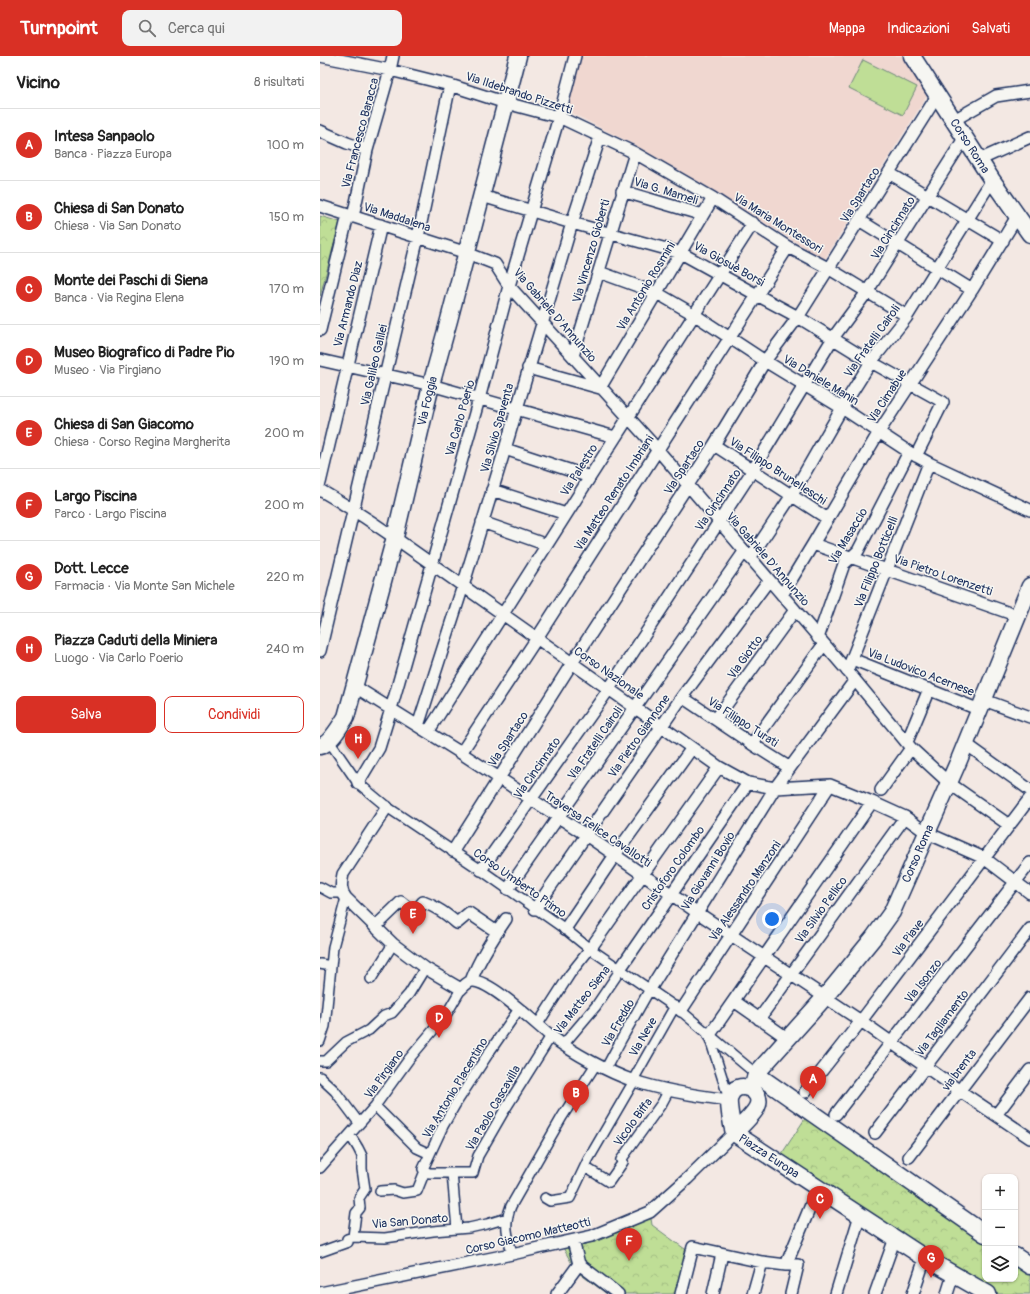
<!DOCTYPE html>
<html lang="it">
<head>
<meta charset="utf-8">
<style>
  :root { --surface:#fff; --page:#f2f2f2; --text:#222; --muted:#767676; --line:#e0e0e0; --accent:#d93025 }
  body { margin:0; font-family:Pangolin,sans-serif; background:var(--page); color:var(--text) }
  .controls { position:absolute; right:12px; bottom:12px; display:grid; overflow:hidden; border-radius:8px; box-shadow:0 1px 3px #0004 }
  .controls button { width:36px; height:36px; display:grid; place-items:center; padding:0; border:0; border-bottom:1px solid var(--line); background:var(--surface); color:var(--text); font:20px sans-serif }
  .you { position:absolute; left:452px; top:863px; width:14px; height:14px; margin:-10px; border:3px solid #fff; border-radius:50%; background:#1a73e8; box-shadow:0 0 0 6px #1a73e833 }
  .badge { display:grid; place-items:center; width:26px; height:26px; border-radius:50%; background:var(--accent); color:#fff; font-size:13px; font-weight:700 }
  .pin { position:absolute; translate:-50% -33px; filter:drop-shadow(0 1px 2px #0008) }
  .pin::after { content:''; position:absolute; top:21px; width:14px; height:12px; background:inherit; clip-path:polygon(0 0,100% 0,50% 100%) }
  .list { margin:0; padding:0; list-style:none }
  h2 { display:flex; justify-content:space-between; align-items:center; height:52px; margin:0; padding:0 16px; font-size:17px }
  h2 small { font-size:13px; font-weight:400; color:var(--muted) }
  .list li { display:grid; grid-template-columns:26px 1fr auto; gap:12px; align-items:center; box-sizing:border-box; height:72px; padding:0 16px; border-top:1px solid var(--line) }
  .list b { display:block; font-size:15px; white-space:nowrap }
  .list p { margin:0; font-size:13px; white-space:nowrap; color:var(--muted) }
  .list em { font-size:13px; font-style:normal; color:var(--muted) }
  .actions { display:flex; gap:8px; padding:12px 16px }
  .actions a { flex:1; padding:9px 0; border:1px solid var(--accent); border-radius:8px; text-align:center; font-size:14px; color:var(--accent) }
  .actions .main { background:var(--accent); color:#fff }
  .icon { flex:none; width:22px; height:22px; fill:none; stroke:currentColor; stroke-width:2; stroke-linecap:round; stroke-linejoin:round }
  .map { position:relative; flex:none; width:710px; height:1238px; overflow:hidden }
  header { display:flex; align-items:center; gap:24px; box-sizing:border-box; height:56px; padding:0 20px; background:var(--accent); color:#fff }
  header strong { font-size:19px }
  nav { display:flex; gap:22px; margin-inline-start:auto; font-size:14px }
  .search { width:280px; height:36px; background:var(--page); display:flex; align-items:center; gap:10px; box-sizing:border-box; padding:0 14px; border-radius:8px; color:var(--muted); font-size:15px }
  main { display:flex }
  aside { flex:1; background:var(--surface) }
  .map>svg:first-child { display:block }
  .built { fill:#f0d7d0 }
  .park { fill:url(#park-crowns); stroke:#6d867a }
  .garden { fill:#bfde96; stroke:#6d867a }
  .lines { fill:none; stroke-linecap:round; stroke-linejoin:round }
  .pedestrian-casing { stroke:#1b2f5e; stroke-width:12 }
  .minor-casing { stroke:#1b2f5e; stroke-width:14 }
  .secondary-casing { stroke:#1b2f5e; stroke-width:19 }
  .pedestrian { stroke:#f6f6f2; stroke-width:9 }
  .minor { stroke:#f6f6f2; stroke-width:11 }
  .secondary { stroke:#f6f6f2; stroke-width:16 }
  .labels { text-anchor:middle; stroke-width:3; stroke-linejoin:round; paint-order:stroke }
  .street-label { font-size:12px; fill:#1b2f5e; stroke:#f6f6f2 }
</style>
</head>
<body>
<header>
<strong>Turnpoint</strong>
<div class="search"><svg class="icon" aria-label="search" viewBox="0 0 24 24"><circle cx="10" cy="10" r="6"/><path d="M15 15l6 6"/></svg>Cerca qui</div>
<nav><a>Mappa</a><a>Indicazioni</a><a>Salvati</a></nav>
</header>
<main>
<aside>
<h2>Vicino<small>8 risultati</small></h2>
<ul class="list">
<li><span class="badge">A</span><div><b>Intesa Sanpaolo</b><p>Banca · Piazza Europa</p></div><em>100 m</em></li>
<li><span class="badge">B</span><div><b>Chiesa di San Donato</b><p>Chiesa · Via San Donato</p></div><em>150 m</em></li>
<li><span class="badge">C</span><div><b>Monte dei Paschi di Siena</b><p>Banca · Via Regina Elena</p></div><em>170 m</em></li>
<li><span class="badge">D</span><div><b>Museo Biografico di Padre Pio</b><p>Museo · Via Pirgiano</p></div><em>190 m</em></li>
<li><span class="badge">E</span><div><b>Chiesa di San Giacomo</b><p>Chiesa · Corso Regina Margherita</p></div><em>200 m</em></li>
<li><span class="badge">F</span><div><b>Largo Piscina</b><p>Parco · Largo Piscina</p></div><em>200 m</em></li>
<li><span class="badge">G</span><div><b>Dott. Lecce</b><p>Farmacia · Via Monte San Michele</p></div><em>220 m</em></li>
<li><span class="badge">H</span><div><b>Piazza Caduti della Miniera</b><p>Luogo · Via Carlo Poerio</p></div><em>240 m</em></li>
</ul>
<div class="actions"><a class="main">Salva</a><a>Condividi</a></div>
</aside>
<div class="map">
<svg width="710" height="1238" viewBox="0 0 710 1238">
  <defs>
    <pattern id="park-crowns" width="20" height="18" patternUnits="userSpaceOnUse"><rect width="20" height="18" fill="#bfde96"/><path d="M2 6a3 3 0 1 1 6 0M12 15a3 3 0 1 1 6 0" fill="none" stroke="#a4bf84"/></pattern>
  </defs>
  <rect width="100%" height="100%" fill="#f3e8e3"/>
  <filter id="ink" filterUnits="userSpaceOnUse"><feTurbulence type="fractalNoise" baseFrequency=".025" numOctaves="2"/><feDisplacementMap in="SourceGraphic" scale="8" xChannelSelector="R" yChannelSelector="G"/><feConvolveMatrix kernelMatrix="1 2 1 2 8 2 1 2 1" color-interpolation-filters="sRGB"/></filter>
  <g filter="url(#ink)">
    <path class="built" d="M260,0h322l25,40 -103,164 -116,-73 -71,-41 -70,-35z"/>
    <path class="park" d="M0,160l20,6 -20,74z
      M490,1055l175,124v44h30v-23l15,11v27h-40l-213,-133z
      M330,1156l2,13 37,27 -12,42h-70l-31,-23 -15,-27z"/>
    <path class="garden" d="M543,4l54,27 -14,28 -54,-27z"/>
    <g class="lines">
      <g class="pedestrian-casing">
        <path id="pedestrian" d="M9,685l29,42 29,24 94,63 84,59 21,17 95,65 75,63
          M0,831l11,6h11
          M0,908l11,2
          M51,923l22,-35
          M218,968l32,-50 20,-25
          M389,980l20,63
          M0,985l5,-15 8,-79 13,-49
          M243,989l33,-39 25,-37
          M0,1005h6l20,-19 23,-12 15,-14 8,-3 17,-19 16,-26
          M286,1012l15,-28 29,-51
          M0,1021l15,14 24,32
          M313,1024l42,-74
          M55,1050l42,42 13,6
          M30,1079l8,13 4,8v13l3,20 -6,9 1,10 -4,5 -3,24
          M265,1111l24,15 14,-20 -2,-2 41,-57 7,-13
          M0,1112l55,-62 34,-47 37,-44 15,-26
          M105,1115l4,2h44l5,-17 26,-45 47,-75
          M132,1117l5,56
          M60,1135l14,-1 9,3 14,-2 8,-20 -2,-2 20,-43 12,-21 35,-54 29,-42
          M225,1142l5,3 20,-3 18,-38 46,-79
          M0,1196l28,-10 -1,-3 6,-2 32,1 48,-7 36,-3 18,-4 20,-6
          M192,1198c-4,-20 -9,-27 -1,-48l51,-89 34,-53"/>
      </g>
      <g class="minor-casing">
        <path id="minor" d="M0,0l70,14 60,15 56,18 53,14 76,36 78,45 75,49 40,21 79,48
          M634,64l42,-24 34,-5
          M0,75l27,12 20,7
          M659,104l51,-23
          M569,117l114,68
          M302,135l81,24
          M162,140l90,27 109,30 76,42 41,22 73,45 72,40 -27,54
          M0,150l147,47 28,11 14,22 149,164 197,230 56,68 38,35 60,42
          M33,161l14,-67 23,-80 3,-14
          M539,164l113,70
          M279,216l58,21 38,22 70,46 77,47 67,44 20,11 101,47
          M0,274l28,-115
          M253,300l62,-203
          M0,304l111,25 184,52
          M208,312l72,20 113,-190
          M394,389l114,74
          M185,393l85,28
          M0,427l61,-258
          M0,434c26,15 51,31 75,48 23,16 45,32 68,48l256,181 29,16 27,5 55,-3 42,17 33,15 22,16 57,25 46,35
          M172,434l74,24
          M162,466l65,23
          M493,488l205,72
          M430,502l42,-63 50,-87 29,-46 35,-44 86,-138
          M462,539l31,-51 66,-112 93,-142 46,-75
          M498,582l26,-74 14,-13 51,-99
          M0,595l98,-414 32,-152
          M532,603l128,51
          M527,615l82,-208
          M34,630l107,67 125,82 112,78 163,108 99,70 70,47
          M362,641l70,47 38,24
          M664,644l46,17
          M396,663l79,-109
          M98,670l45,-140 42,-137 67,-226 28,-86
          M108,676l162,-255 163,-254
          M587,686l22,-53
          M432,688l72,-100
          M646,688l64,46
          M141,697l76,-115 251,-391
          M38,727l21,-35 12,-39 88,-310 30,-113 50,-169 16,-61
          M561,734l30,-42
          M67,751l-44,67c-2,10 -3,16 3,24l47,46 32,24 36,21c3,-3 7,-8 12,-8 18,0 63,43 78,55 22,17 57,36 83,45 30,10 63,15 95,19
          M133,795l119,-188 142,-218 51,-84 33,-44 139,-221
          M161,814l128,-181 144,-219 80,-132 34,-46 98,-155
          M188,833l236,-337
          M215,853l147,-212 87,-117
          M55,871l26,-25 13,11 9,-11c14,5 23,12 34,21l12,-10 28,19
          M245,873l50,-74 77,-107
          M270,893l129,-182
          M300,913l128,-186
          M151,925c8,-22 22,-43 35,-62
          M330,933l125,-201 80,-108
          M414,945l53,37
          M361,955l149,-226
          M439,963l146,-202
          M389,980l163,-234
          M485,1036l56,-71 169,-223
          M516,1058l194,-251
          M676,1059l34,-45
          M555,1077l155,-204
          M589,1101l121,-159
          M253,1185l6,23 39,30
          M466,1209h12l-7,29
          M0,1237l192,-39 80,-18 58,-24 37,-33 47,-46
          M237,1238l22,-30
          M361,1238l12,-47 69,15 24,3 32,-77
          M393,1238l9,-40
          M433,1238l9,-32
          M516,1238l24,-79
          M555,1238l20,-56
          M593,1238l12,-36
          M627,1238l6,-19"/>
      </g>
      <g class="secondary-casing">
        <g id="secondary">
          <path id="s1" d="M592,0l80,124 38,54"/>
          <path id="s2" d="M0,690c9,-1 21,-21 26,-29l49,-180 36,-152 18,-65 69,-264"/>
          <path d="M436,1018l229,160"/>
          <path id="s3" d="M432,1033l4,-15 69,-77 49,-60 18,-25 67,-152 71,-174"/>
          <path id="s4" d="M414,1077c6,-6 20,-19 23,-26 8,-17 -20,-29 -27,-11 -3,6 2,30 4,37l191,125 63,36"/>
          <path d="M695,1200l15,10"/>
        </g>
      </g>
      <use href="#pedestrian" class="pedestrian"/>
      <use href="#minor" class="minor"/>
      <use href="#secondary" class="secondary"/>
    </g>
  </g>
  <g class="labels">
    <g class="street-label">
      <text transform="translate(199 37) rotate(18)" y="4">Via Ildebrando Pizzetti</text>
      <text transform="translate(40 77) rotate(-75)" y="4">Via Francesco Baracca</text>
      <text dy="4" stroke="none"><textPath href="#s1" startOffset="107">Corso Roma</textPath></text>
      <text transform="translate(346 135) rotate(17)" y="4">Via G. Mameli</text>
      <text transform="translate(540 139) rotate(-58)" y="4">Via Spartaco</text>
      <text transform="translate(77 161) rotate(18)" y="4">Via Maddalena</text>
      <text transform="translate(458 167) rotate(32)" y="4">Via Maria Montessori</text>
      <text transform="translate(573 172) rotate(-58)" y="4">Via Cincinnato</text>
      <text transform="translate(271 195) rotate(-74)" y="4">Via Vincenzo Gioberti</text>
      <text transform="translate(409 208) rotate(29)" y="4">Via Giosuè Borsi</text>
      <text transform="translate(326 230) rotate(-59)" y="4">Via Antonio Rosmini</text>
      <text transform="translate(28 248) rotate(-76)" y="4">Via Armando Diaz</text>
      <text transform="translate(235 259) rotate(49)" y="4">Via Gabriele D'Annunzio</text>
      <text transform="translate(552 285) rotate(-54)" y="4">Via Fratelli Cairoli</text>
      <text transform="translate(54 309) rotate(-77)" y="4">Via Galileo Galilei</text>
      <text transform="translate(501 324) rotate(31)" y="4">Via Daniele Manin</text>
      <text transform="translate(567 340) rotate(-57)" y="4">Via Cimabue</text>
      <text dy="4" stroke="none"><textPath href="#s2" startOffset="366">Via Foggia</textPath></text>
      <text transform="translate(140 362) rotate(-74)" y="4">Via Carlo Poerio</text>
      <text transform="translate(177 372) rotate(-74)" y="4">Via Silvio Spaventa</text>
      <text transform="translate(364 411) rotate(-57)" y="4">Via Spartaco</text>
      <text transform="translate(259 414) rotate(-58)" y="4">Via Palestro</text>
      <text transform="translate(458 415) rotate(33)" y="4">Via Filippo Brunelleschi</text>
      <text transform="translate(294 437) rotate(-57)" y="4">Via Matteo Renato Imbriani</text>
      <text transform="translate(398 444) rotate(-56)" y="4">Via Cincinnato</text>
      <text transform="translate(528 480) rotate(-59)" y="4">Via Masaccio</text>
      <text transform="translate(448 503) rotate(49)" y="4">Via Gabriele D'Annunzio</text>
      <text transform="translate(556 506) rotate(-68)" y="4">Via Filippo Botticelli</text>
      <text transform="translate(623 519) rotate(19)" y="4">Via Pietro Lorenzetti</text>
      <text transform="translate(425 601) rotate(-54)" y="4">Via Giotto</text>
      <text transform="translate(601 616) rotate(21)" y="4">Via Ludovico Acernese</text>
      <text transform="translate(289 617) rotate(35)" y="4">Corso Nazionale</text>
      <text transform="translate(423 666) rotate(33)" y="4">Via Filippo Turati</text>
      <text transform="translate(319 680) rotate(-55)" y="4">Via Pietro Giannone</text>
      <text transform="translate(188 683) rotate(-57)" y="4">Via Spartaco</text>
      <text transform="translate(275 687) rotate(-55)" y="4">Via Fratelli Cairoli</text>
      <text transform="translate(217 712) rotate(-55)" y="4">Via Cincinnato</text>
      <text transform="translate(278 773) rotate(34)" y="4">Traversa Felice Cavallotti</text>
      <text dy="4" stroke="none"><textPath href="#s3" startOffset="291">Corso Roma</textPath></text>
      <text transform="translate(353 812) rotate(-55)" y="4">Cristoforo Colombo</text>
      <text transform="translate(388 815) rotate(-58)" y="4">Via Giovanni Bovio</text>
      <text transform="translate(200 827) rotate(35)" y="4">Corso Umberto Primo</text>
      <text transform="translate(425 835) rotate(-56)" y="4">Via Alessandro Manzoni</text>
      <text transform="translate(501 854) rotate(-54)" y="4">Via Silvio Pellico</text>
      <text transform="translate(588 882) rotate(-53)" y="4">Via Piave</text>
      <text transform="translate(603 925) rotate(-52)" y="4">Via Isonzo</text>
      <text transform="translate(262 944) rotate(-52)" y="4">Via Matteo Siena</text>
      <text transform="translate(298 967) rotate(-60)" y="4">Via Freddo</text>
      <text transform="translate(622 967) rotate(-53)" y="4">Via Tagliamento</text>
      <text transform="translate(323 981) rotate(-60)" y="4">Via Neve</text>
      <text transform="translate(639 1014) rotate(-53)" y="4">via brenta</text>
      <text transform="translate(64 1018) rotate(-54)" y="4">Via Pirgiano</text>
      <text transform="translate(135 1032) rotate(-59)" y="4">Via Antonio Placentino</text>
      <text transform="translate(173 1052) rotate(-60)" y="4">Via Paolo Cascavilla</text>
      <text transform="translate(313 1066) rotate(-54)" y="4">Vicolo Biffa</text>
      <text dy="4" stroke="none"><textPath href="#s4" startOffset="160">Piazza Europa</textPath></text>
      <text transform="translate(90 1165) rotate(-5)" y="4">Via San Donato</text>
      <text transform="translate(208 1180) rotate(-13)" y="4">Corso Giacomo Matteotti</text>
    </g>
  </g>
</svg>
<div class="controls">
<button>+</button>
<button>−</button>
<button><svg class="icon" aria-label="layers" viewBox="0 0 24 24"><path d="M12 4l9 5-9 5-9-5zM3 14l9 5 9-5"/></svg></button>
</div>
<div class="you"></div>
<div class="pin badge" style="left:493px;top:1043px">A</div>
<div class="pin badge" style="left:256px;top:1057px">B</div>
<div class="pin badge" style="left:500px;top:1163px">C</div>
<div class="pin badge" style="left:119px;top:982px">D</div>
<div class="pin badge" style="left:93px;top:878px">E</div>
<div class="pin badge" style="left:309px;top:1205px">F</div>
<div class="pin badge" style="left:611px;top:1222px">G</div>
<div class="pin badge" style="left:38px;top:703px">H</div>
</div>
</main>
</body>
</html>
